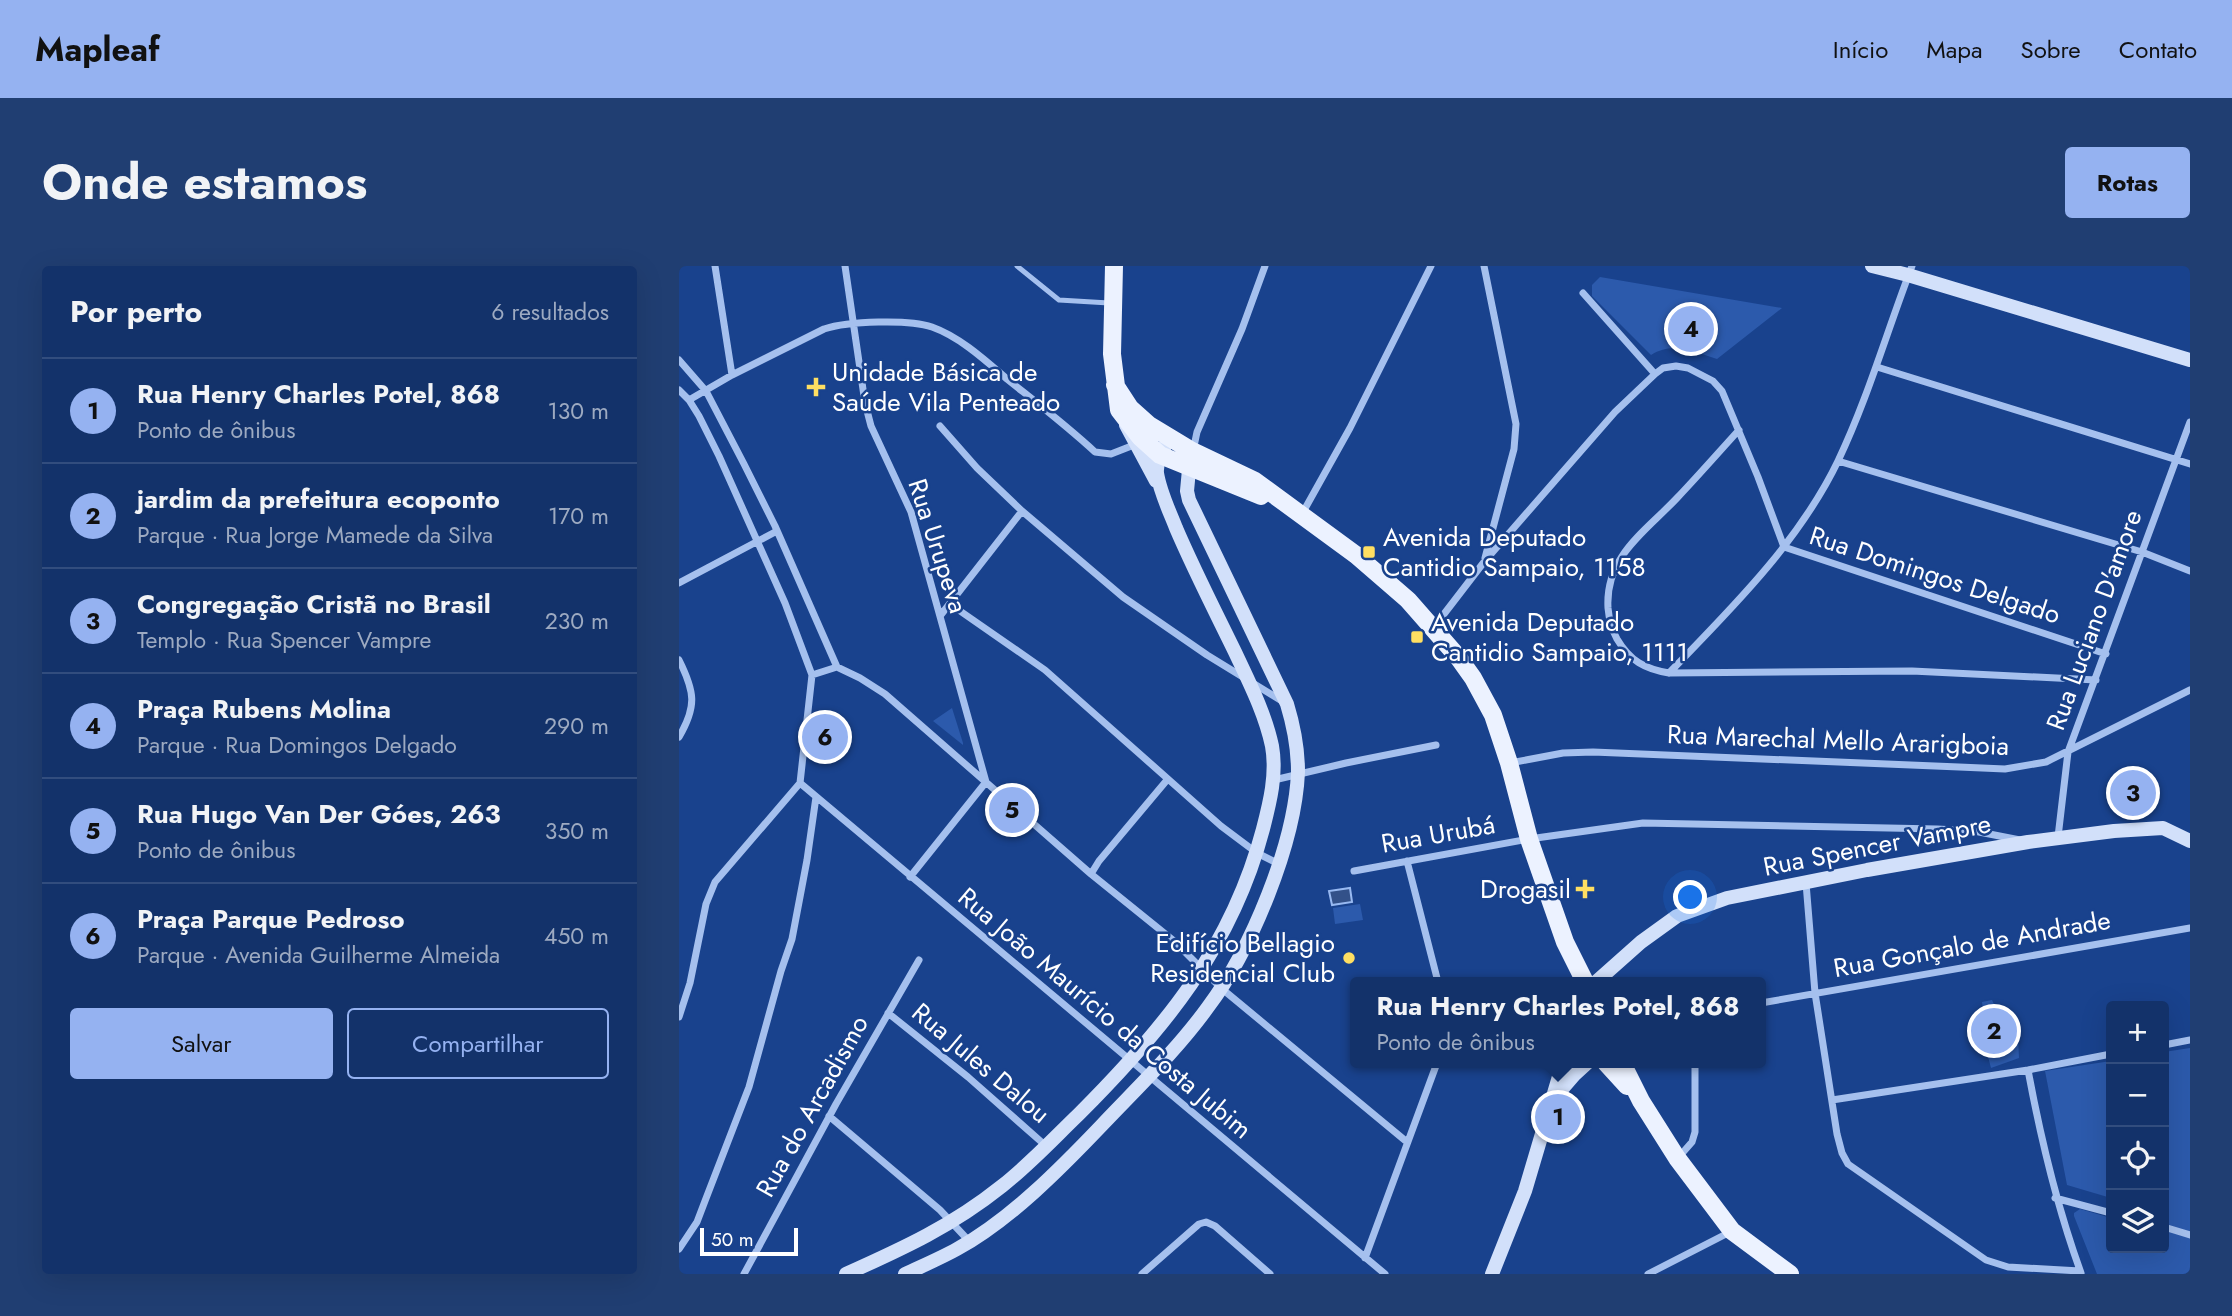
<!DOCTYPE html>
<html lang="pt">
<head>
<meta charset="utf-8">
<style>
  :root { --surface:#13326a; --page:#203e72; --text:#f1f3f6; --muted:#9daac1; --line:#324d7e; --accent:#95b2f1 }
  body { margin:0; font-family:Jost,sans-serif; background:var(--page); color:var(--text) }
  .controls { position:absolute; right:21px; bottom:21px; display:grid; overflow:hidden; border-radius:7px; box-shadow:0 7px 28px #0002 }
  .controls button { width:63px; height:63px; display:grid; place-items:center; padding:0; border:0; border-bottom:2px solid var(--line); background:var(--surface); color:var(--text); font:35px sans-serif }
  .scale { position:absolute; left:21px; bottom:18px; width:98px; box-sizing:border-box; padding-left:7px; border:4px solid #fff; border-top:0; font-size:19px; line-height:24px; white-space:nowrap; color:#fff; -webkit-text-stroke:5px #19428d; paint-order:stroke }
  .you { position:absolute; left:1012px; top:632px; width:24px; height:24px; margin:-18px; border:5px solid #fff; border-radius:50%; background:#1a73e8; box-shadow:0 0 0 10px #1a73e833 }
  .badge { display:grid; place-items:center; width:46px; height:46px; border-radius:50%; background:var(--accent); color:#111; font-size:23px; font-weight:700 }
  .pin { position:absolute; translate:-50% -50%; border:4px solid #fff; box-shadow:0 2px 7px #0006 }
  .popup { position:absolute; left:671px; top:711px; width:416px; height:91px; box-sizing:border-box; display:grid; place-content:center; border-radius:7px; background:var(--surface); filter:drop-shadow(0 2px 5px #0005); font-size:23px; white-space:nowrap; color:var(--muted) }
  .popup b { font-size:26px; color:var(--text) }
  .popup::after { content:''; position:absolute; left:50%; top:100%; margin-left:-14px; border:14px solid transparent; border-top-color:var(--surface) }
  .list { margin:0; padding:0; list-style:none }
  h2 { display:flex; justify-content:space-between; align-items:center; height:91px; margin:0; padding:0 28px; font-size:30px }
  h2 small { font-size:23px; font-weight:400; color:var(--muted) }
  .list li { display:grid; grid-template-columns:46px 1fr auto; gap:21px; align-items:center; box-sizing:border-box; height:105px; padding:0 28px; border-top:2px solid var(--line) }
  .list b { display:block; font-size:26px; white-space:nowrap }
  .list p { margin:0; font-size:23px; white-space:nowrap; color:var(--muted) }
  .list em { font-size:23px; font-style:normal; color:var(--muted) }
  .actions { display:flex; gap:14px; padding:21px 28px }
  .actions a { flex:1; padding:16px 0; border:2px solid var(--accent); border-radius:7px; text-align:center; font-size:24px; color:var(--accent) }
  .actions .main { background:var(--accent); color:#111 }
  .icon { flex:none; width:38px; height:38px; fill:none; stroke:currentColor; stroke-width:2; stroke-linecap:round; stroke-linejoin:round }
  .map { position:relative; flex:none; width:1511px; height:1008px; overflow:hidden; border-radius:7px }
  header { display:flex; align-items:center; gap:42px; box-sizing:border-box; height:98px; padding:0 35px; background:var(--accent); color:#111 }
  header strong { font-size:33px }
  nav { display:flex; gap:38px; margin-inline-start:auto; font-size:24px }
  .intro { display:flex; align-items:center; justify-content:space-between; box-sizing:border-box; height:168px; padding:0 42px }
  h1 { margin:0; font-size:49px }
  .button { padding:18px 32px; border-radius:7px; background:var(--accent); color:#111; font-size:24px; font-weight:700 }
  main { display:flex; gap:42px; padding:0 42px }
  aside { flex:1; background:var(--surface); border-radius:7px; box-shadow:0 7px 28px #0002 }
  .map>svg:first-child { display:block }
  .green { fill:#2c5aac }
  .water { fill:#335189; stroke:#98b9f1; stroke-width:2 }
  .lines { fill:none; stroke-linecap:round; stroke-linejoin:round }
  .lane { stroke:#a5c0ee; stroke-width:5 }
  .street { stroke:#a5c0ee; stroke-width:7 }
  .secondary { stroke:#d2e0fa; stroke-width:14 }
  .primary { stroke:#ecf2ff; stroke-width:18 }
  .poi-dot { fill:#ffdf62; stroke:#19428d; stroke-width:2.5 }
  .labels { text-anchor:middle; stroke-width:5; stroke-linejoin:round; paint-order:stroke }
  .poi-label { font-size:26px; fill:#fff; stroke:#19428d; text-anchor:start }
  .street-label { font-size:26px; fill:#fff; stroke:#19428d }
</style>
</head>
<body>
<header>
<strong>Mapleaf</strong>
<nav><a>Início</a><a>Mapa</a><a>Sobre</a><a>Contato</a></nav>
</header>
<div class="intro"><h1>Onde estamos</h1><a class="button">Rotas</a></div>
<main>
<aside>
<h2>Por perto<small>6 resultados</small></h2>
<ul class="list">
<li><span class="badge">1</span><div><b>Rua Henry Charles Potel, 868</b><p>Ponto de ônibus</p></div><em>130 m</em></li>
<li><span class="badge">2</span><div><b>jardim da prefeitura ecoponto</b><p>Parque · Rua Jorge Mamede da Silva</p></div><em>170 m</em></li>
<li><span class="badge">3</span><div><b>Congregação Cristã no Brasil</b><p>Templo · Rua Spencer Vampre</p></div><em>230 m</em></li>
<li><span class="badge">4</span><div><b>Praça Rubens Molina</b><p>Parque · Rua Domingos Delgado</p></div><em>290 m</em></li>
<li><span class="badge">5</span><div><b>Rua Hugo Van Der Góes, 263</b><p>Ponto de ônibus</p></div><em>350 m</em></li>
<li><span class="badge">6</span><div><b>Praça Parque Pedroso</b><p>Parque · Avenida Guilherme Almeida</p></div><em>450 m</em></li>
</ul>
<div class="actions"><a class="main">Salvar</a><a>Compartilhar</a></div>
</aside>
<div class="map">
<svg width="1511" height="1008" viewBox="0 0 1511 1008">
  <rect width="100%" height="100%" fill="#19428d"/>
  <path class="green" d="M921,11l182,31 -65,51c-22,-7 -44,-18 -66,-4l-59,-59v-11z
    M273,442l11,35v2l-30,-24z
    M681,638l3,16 -28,4 -2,-16z
    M1313,734l8,17 5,3 1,15 12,3 1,20 -28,10 -11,-42 5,-2 -3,-22z
    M1511,782v226h-93l-23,-58v-3l6,-4 31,9v30h53v-196z
    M1432,795v137l-44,-13 -22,-114z"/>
  <path class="water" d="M671,622l2,14 -20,3 -3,-14z"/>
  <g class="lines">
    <path class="lane" d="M338,0l42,34 50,3"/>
    <path class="street" d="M36,0l17,109
      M166,0l20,137 6,23 40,86 75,270 -76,95
      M805,0l32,158 -2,25 -29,109
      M904,27l72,81
      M0,94l27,31 38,73 31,62 62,141
      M1198,101l313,97
      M0,124l10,10 10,16 20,40 66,147 27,72 -12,108 -85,99 -9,22 -16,79 -11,34
      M10,134l43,-25 92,-46c24,-8 85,-10 108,-2 28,10 53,33 75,52 30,24 60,47 88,73l16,2 23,-9
      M261,160l37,42 45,43 101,86 84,58 75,46
      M1060,164c-21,23 -41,46 -62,68 -32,34 -72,58 -69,110 1,11 4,22 9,31 13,22 28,30 52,34l243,-2 184,9
      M514,185l4,-19 45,-103 23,-63
      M1159,195l304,91 48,19
      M623,248l48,-86 81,-162
      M0,317l98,-52
      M271,338l95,66 176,156 36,27 22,11
      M261,350l82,-105
      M755,361l50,-65 131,-150 40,-38 8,-6 13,-2 12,2 25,13 9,10 36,86 26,70 322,107
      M0,394c16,32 18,46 0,77
      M990,407c62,-64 130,-131 169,-212 30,-63 49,-130 74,-195
      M133,409l25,-8 23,11 25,16 206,180 83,67 47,47 186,154
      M831,497l53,-10 30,-1 366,15 46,2 41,-7 144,-72
      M595,514l72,-17 90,-18
      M121,517l585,491
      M1379,571l10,-85 122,-330
      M728,595l31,121
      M675,605l175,-32 114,-16 294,6 37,2 46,9
      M412,608l8,-13 68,-81
      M1127,617l9,110 22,141 5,19 6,11 138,96 22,7 72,4
      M1082,737l429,-75
      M209,747l80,64 78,69
      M1485,779l26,-5
      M1349,804c13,70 29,137 53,203
      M1153,834l196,-30 83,-16
      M150,850l111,94 29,31
      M999,892l14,-16 3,-10v-69
      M1376,932l56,15
      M1485,961l26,8
      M0,983l18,-27 8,-21 44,-114 32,-116 11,-32 15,-79 9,-63
      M686,992l72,-195
      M65,1008l92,-170 83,-144
      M463,1008l57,-50 7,-2 9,4 55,48
      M969,1008l84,-43"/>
    <path class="secondary" d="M1193,0l36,9 282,85
      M447,159l30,56
      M917,716l45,-40 36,-26 50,-18 140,-28 161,-28 86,-11 49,-3 27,13
      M877,830l19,-22 12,-11
      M167,1008c58,-26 106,-48 156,-88 28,-22 52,-48 77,-72 85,-85 153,-167 184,-285 7,-27 14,-55 9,-83 -7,-33 -23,-64 -37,-94 -20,-41 -41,-82 -59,-124 -7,-18 -16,-36 -19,-55 -1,-12 6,-24 12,-34
      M226,1008c17,-8 36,-16 52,-25 53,-29 104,-81 145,-124 36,-38 75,-75 106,-118 43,-57 87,-163 90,-235 0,-23 -4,-45 -11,-68l-98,-204 -2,-9 3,-32
      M813,1008l33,-83 38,-128"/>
    <path class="primary" d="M435,0l-2,88 7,56 21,27 20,18 101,41
      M436,119l15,23 19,17 43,26 63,30 101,74 52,45 50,57 15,21 20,37 16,48 20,76 36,103 20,40
      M927,797l21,23
      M943,797l19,38 36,57 55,73 58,43"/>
  </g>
  <g class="poi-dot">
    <path d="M133.5 110.5h7v7h7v7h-7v7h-7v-7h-7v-7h7z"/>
    <rect x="683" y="279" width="14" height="14" rx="3.5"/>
    <rect x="731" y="364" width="14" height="14" rx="3.5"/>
    <path d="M902.5 612.5h7v7h7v7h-7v7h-7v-7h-7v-7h7z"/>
    <circle cx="670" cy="692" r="7"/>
  </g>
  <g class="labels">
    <g class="poi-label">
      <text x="153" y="115">Unidade Básica de<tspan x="153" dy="30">Saúde Vila Penteado</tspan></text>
      <text x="704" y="280">Avenida Deputado<tspan x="704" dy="30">Cantidio Sampaio, 1158</tspan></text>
      <text x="752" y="365">Avenida Deputado<tspan x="752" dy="30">Cantidio Sampaio, 1111</tspan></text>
      <text x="892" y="632" text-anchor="end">Drogasil</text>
      <text x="656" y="686" text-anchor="end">Edifício Bellagio<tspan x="656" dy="30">Residencial Club</tspan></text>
    </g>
    <g class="street-label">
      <text transform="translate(259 280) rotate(72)" y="9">Rua Urupeva</text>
      <text transform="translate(1256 309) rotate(18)" y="9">Rua Domingos Delgado</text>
      <text transform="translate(1415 354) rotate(-70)" y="9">Rua Luciano D'amore</text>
      <text transform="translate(1159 474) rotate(2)" y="9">Rua Marechal Mello Ararigboia</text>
      <text transform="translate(759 568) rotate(-10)" y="9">Rua Urubá</text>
      <text transform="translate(1198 579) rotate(-11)" y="9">Rua Spencer Vampre</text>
      <text transform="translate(1293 678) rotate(-10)" y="9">Rua Gonçalo de Andrade</text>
      <text transform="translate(426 747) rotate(40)" y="9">Rua João Maurício da Costa Jubim</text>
      <text transform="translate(302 797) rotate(40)" y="9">Rua Jules Dalou</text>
      <text transform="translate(133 840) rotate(-61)" y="9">Rua do Arcadismo</text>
    </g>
  </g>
</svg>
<div class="controls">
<button>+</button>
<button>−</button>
<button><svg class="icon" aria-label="locate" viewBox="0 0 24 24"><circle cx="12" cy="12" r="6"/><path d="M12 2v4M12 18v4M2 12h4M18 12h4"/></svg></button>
<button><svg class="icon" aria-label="layers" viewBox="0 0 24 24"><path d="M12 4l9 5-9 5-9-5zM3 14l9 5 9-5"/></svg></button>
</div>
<div class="scale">50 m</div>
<div class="you"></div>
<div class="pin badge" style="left:879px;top:851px">1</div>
<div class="popup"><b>Rua Henry Charles Potel, 868</b>Ponto de ônibus</div>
<div class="pin badge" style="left:1315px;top:765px">2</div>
<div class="pin badge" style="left:1454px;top:527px">3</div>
<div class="pin badge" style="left:1012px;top:63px">4</div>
<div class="pin badge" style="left:333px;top:544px">5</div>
<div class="pin badge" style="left:146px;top:471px">6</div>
</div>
</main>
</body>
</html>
